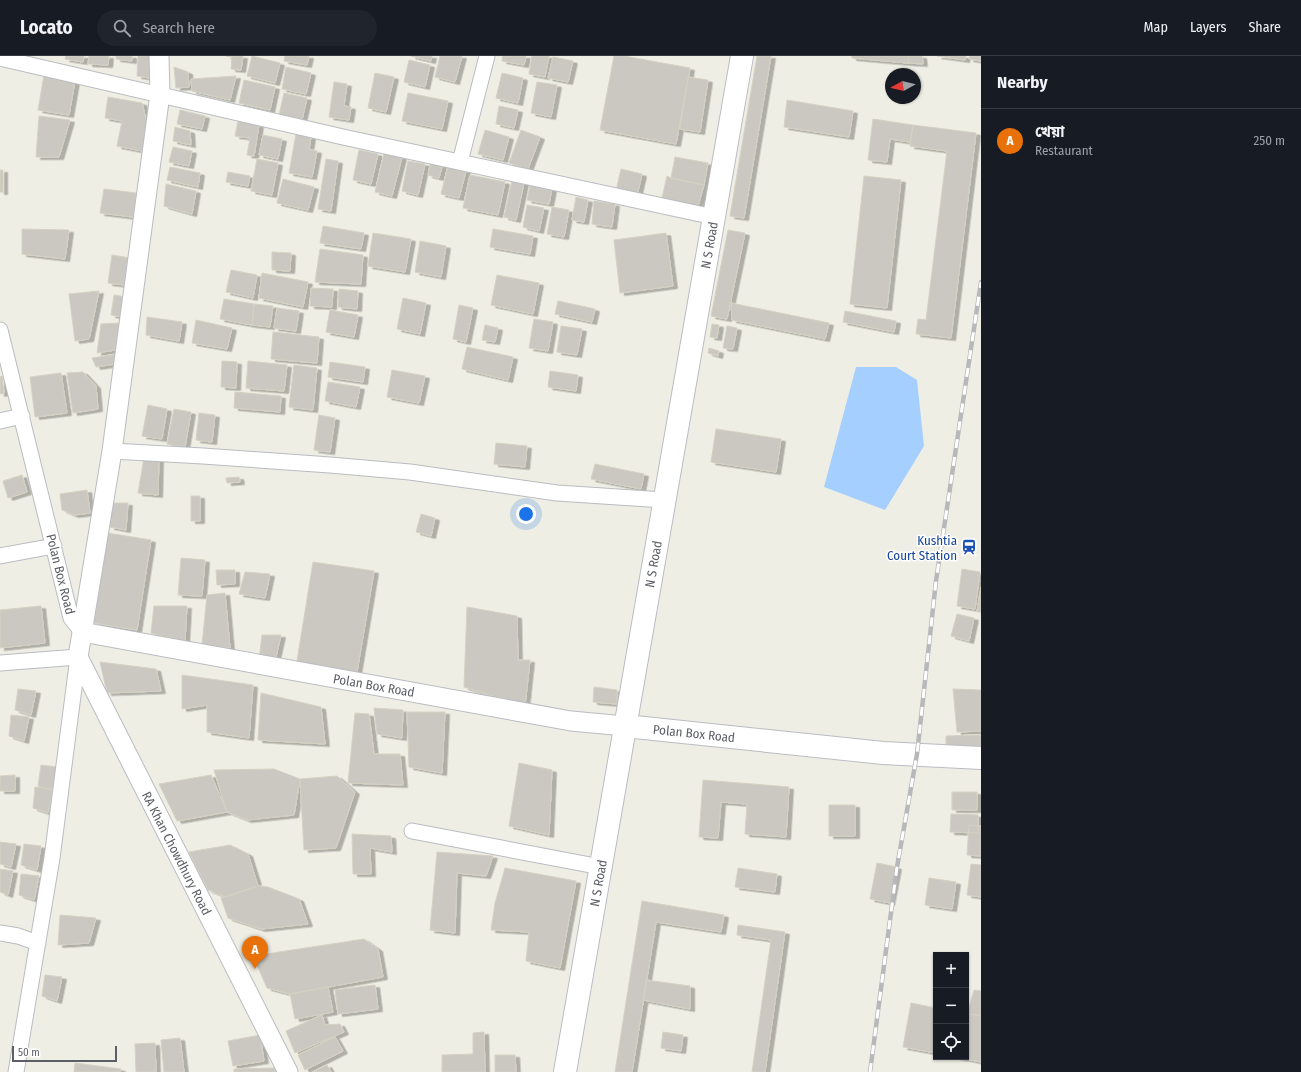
<!DOCTYPE html>
<html lang="en">
<head>
<meta charset="utf-8">
<style>
  :root { --surface:#171b24; --page:#20242c; --text:#f1f3f6; --muted:#9ea1a6; --line:#363941; --accent:#7c3aed }
  body { margin:0; font-family:"Fira Sans Condensed","Noto Sans Bengali",sans-serif; background:var(--page); color:var(--text) }
  .controls { position:absolute; right:12px; bottom:12px; display:grid; overflow:hidden; border-radius:0px; box-shadow:0 1px 3px #0004 }
  .controls button { width:36px; height:36px; display:grid; place-items:center; padding:0; border:0; border-bottom:1px solid var(--line); background:var(--surface); color:var(--text); font:20px sans-serif }
  .compass { position:absolute; left:885px; top:12px; width:36px; height:36px; border-radius:50%; background:var(--surface); box-shadow:0 1px 3px #0004; rotate:262deg }
  .scale { position:absolute; left:12px; bottom:10px; width:105px; box-sizing:border-box; padding-left:4px; border:2px solid #5c5f66; border-top:0; font-size:11px; line-height:14px; white-space:nowrap; color:#5c5f66; -webkit-text-stroke:3px #fff; paint-order:stroke }
  .you { position:absolute; left:526px; top:458px; width:14px; height:14px; margin:-10px; border:3px solid #fff; border-radius:50%; background:#1a73e8; box-shadow:0 0 0 6px #1a73e833 }
  .badge { display:grid; place-items:center; width:26px; height:26px; border-radius:50%; background:var(--accent); color:#fff; font-size:13px; font-weight:700 }
  .pin { position:absolute; translate:-50% -33px; filter:drop-shadow(0 1px 2px #0008) }
  .pin::after { content:''; position:absolute; top:21px; width:14px; height:12px; background:inherit; clip-path:polygon(0 0,100% 0,50% 100%) }
  .list { margin:0; padding:0; list-style:none }
  h2 { display:flex; justify-content:space-between; align-items:center; height:52px; margin:0; padding:0 16px; font-size:17px }
  h2 small { font-size:13px; font-weight:400; color:var(--muted) }
  .list li { display:grid; grid-template-columns:26px 1fr auto; gap:12px; align-items:center; box-sizing:border-box; height:64px; padding:0 16px; border-top:1px solid var(--line) }
  .list b { display:block; font-size:15px; white-space:nowrap }
  .list p { margin:0; font-size:13px; white-space:nowrap; color:var(--muted) }
  .list em { font-size:13px; font-style:normal; color:var(--muted) }
  .icon { flex:none; width:22px; height:22px; fill:none; stroke:currentColor; stroke-width:2; stroke-linecap:round; stroke-linejoin:round }
  .map { position:relative; flex:none; width:981px; height:1016px; overflow:hidden }
  header { display:flex; align-items:center; gap:24px; box-sizing:border-box; height:56px; padding:0 20px; background:var(--surface); border-bottom:1px solid var(--line) }
  header strong { font-size:19px }
  nav { display:flex; gap:22px; margin-inline-start:auto; font-size:14px }
  .search { width:280px; height:36px; background:var(--page); display:flex; align-items:center; gap:10px; box-sizing:border-box; padding:0 14px; border-radius:22px; color:var(--muted); font-size:15px }
  main { display:flex }
  aside { flex:1; background:var(--surface) }
  .map>svg:first-child { display:block }
  .water { fill:#a5cfff }
  .building { fill:#cac8c1; stroke:#d5d1c2; filter:url(#shadow) }
  .lines { fill:none; stroke-linecap:round; stroke-linejoin:round }
  .minor-casing { stroke:#b9bcc1; stroke-width:17 }
  .tertiary-casing { stroke:#b9bcc1; stroke-width:21 }
  .secondary-casing { stroke:#babcc3; stroke-width:24 }
  .minor { stroke:#fff; stroke-width:15 }
  .tertiary { stroke:#fff; stroke-width:19 }
  .secondary { stroke:#fff; stroke-width:22 }
  .rail-casing { stroke:#b7b8b9; stroke-width:4.5 }
  .rail { stroke:#fff; stroke-width:3; stroke-dasharray:9; stroke-linecap:butt }
  .labels { text-anchor:middle; stroke-width:3; stroke-linejoin:round; paint-order:stroke }
  .street-label { font-size:13px; fill:#5c5f66; stroke:#fff }
  .transit-label { font-size:13px; fill:#164399; stroke:#fff; text-anchor:end }
</style>
</head>
<body>
<header>
<strong>Locato</strong>
<div class="search"><svg class="icon" aria-label="search" viewBox="0 0 24 24"><circle cx="10" cy="10" r="6"/><path d="M15 15l6 6"/></svg>Search here</div>
<nav><a>Map</a><a>Layers</a><a>Share</a></nav>
</header>
<main>
<div class="map">
<svg width="981" height="1016" viewBox="0 0 981 1016">
  <defs>
    <filter id="shadow"><feDropShadow dx="4.5" dy="2.5" stdDeviation="0" flood-color="#0004"/></filter>
  </defs>
  <rect width="100%" height="100%" fill="#efeee4"/>
  <path class="water" d="M856,311h40l21,13 7,66 -39,64 -61,-23z"/>
  <path class="building" d="M66,0h18l-1,6 -18,-3z
    M89,0h20l-1,9 -20,-1z
    M116,0h16v5l-16,-2z
    M138,0h18v23l-19,-3z
    M226,0h17l-2,14 -10,-1 1,-12z
    M252,0l28,7 -5,20 -28,-7z
    M285,0h24l-2,9 -23,-4z
    M411,0h21l-1,5z
    M440,0h22l-7,26 -20,-5z
    M503,0h23l-2,9 -22,-4z
    M532,0h17l-4,21 -16,-3z
    M614,0h10l66,12 -14,76 -76,-14z
    M757,0h14l-27,162 -14,-2z
    M852,0h57l-1,7 -56,-5z
    M909,0h13l1,8 -15,-1z
    M937,0h29l-1,4z
    M970,0h11v5l-12,-2z
    M553,1l20,4 -5,21 -20,-4z
    M409,4l21,5 -5,22 -21,-5z
    M174,11l14,5 1,15 -13,1z
    M286,11l25,6 -5,21 -24,-5z
    M375,17l19,4 -8,35 -18,-4z
    M502,17l21,5 -5,25 -22,-5z
    M44,19l31,6 -6,34 -31,-5z
    M236,20l-6,24 -38,-9 -1,-12z
    M688,21l20,3 -8,52 -20,-3z
    M244,24l31,7 -5,23 -31,-7z
    M334,26l13,2 -3,22 7,1 -2,13 -20,-3z
    M537,26l20,3 -6,32 -20,-4z
    M284,37l23,5 -5,22 -23,-5z
    M408,37l40,8 -6,28 -40,-8z
    M108,41l34,6 5,21 -5,27 -25,-5 5,-25 -17,-3z
    M787,44l66,11 -4,26 -65,-10z
    M499,50l19,4 -4,18 -18,-4z
    M180,54l25,6 -3,13 -25,-5z
    M39,60l31,4 -11,37h-23z
    M873,63l40,6 -3,17 -20,-3 -3,23 -19,-2z
    M238,65l21,4 -5,31 -7,-1 3,-17 -15,-2z
    M913,69l63,8 -25,205 -35,-4 2,-15 8,1 21,-169 -37,-5z
    M175,71l15,4 1,14 -18,-4z
    M485,74l24,7 -6,23 -25,-6z
    M521,74l19,7 -12,32 -19,-6z
    M296,78l15,3 -2,12 8,2 -5,26 -23,-4z
    M263,79l19,4 -4,20 -19,-4z
    M173,91l19,4 -3,15 -20,-4z
    M359,94l19,4 -7,30 -18,-4z
    M384,97l18,4 -10,39 -17,-4z
    M675,101l33,6 -4,22 -33,-7z
    M257,103l21,4 -6,32 -21,-4z
    M326,103l12,2 -7,50 -13,-2z
    M408,105l17,3 -7,31 -16,-4z
    M431,105l12,2 -4,15 -11,-3z
    M448,110l18,5 -7,27 -18,-4z
    M170,111l30,6 -2,14 -31,-7z
    M621,113l21,5 -5,22 -21,-5z
    M0,114h3v22h-3z
    M228,116l22,4 -2,10 -22,-4z
    M470,119l35,7 -7,33 -35,-7z
    M667,120l4,2 33,7 -6,21 -36,-8z
    M864,120l37,4 -14,128 -37,-4z
    M283,123l31,8 -6,23 -31,-7z
    M512,124l12,3 -8,37 -12,-3z
    M166,128l30,7 -4,23 -28,-8z
    M530,129l22,4 -3,15 -22,-4z
    M104,133l32,4 -3,24 -33,-4z
    M576,141l12,3 -4,22 -12,-2z
    M594,145l21,3 -3,23 -20,-3z
    M527,149l17,3 -5,23 -16,-4z
    M552,151l17,3 -5,27 -17,-3z
    M323,170l41,7 -3,16 -41,-6z
    M22,173l47,1 -4,29 -43,-5z
    M493,173l40,7 -3,18 -40,-7z
    M728,174l17,3 -18,86 -16,-3z
    M373,177l38,6 -6,33 -37,-6z
    M666,177l7,53 -53,7 -6,-53z
    M420,185l26,5 -5,31 -26,-5z
    M320,193l43,6 -2,29 -46,-2z
    M272,196l19,1 -1,18 -18,-1z
    M112,199l25,4 -4,27 -25,-3z
    M231,214l26,5 -4,23 -27,-6z
    M262,217l46,9 -5,25 -44,-9z
    M497,219l42,8 -6,31 -42,-9z
    M311,232l22,1 -1,18 -22,-1z
    M339,233l19,2 -1,18 -19,-2z
    M99,235l-10,48 -14,2 -6,-47z
    M114,239l17,3 -2,20 -18,-3z
    M403,242l23,5 -6,31 -23,-5z
    M224,243l30,5 -2,21 -32,-6z
    M558,245l37,8 -3,13 -37,-8z
    M731,247l98,20 -4,16 -93,-19z
    M254,248l19,2 -3,21 -18,-2z
    M459,249l14,3 -7,34 -13,-3z
    M277,252l22,3 -3,20 -22,-3z
    M330,254l28,5 -4,22 -28,-5z
    M845,255l51,10 -2,11 -51,-10z
    M147,261l35,5 -3,19 -33,-6z
    M534,263l19,3 -5,29 -19,-3z
    M196,264l36,8 -5,21 -35,-6z
    M119,267l-4,27 -18,3 4,-29z
    M712,268l7,1 -2,13 -7,-1z
    M485,269l13,3 -3,14 -13,-2z
    M561,270l21,3 -5,26 -20,-3z
    M727,270l10,2 -4,21 -10,-1z
    M273,276l46,5 -2,26 -46,-4z
    M467,291l46,10 -5,23 -46,-11z
    M709,292l10,3 -1,5 -10,-3z
    M118,298l-3,10 -19,3 -4,-9z
    M222,305l15,1 -1,26 -15,-1z
    M248,305l39,4 -3,26 -38,-3z
    M330,306l35,5 -2,15 -35,-5z
    M294,309l23,3 -4,42 -24,-3z
    M392,314l33,6 -6,27 -32,-6z
    M550,315l28,4 -2,16 -28,-4z
    M83,316l13,14 2,23 -25,4 -6,-40z
    M61,317l6,40 -32,4 -5,-40z
    M2,320l2,17 -4,1v-17z
    M328,326l32,5 -4,20 -31,-6z
    M235,336l46,4 -1,16 -46,-4z
    M148,349l19,4 -5,30 -20,-3z
    M174,353l17,3 -6,35 -18,-3z
    M199,357l16,2 -3,27 -16,-2z
    M319,359l16,3 -5,34 -16,-2z
    M716,373l65,10 -5,33 -65,-10z
    M496,387l31,3 -2,21 -31,-3z
    M144,402h15l-1,37 -20,-2z
    M595,408l49,10 -3,15 -50,-10z
    M22,419l5,17 -19,6 -5,-17z
    M239,421l1,5 -13,1 -1,-5z
    M87,434l3,23 -16,2 -12,-5 -2,-16z
    M191,440h9v25h-9z
    M110,447h18l-2,27 -16,-3z
    M421,458l14,4 -4,18 -15,-4z
    M108,477l43,7 -14,90 -43,-7z
    M181,502l24,2 -3,36 -24,-1z
    M313,506l61,9 -18,107 -60,-11z
    M962,513l18,3 -5,37 -18,-3z
    M216,514h19v14l-18,1z
    M245,516l25,2 -5,24 -26,-4z
    M981,531v25h-4z
    M225,537l5,55 -28,-3 5,-50z
    M41,550l4,37 -45,5v-38z
    M154,550h33l-2,35 -34,-8z
    M467,551l50,9 1,44h12l-5,46 -61,-19z
    M957,558l17,4 -5,23 -18,-5z
    M262,579h19l-5,22 -17,3z
    M100,606l56,7 5,22 -54,2z
    M182,619l71,10 -4,53 -42,-6v-27l-25,4z
    M594,631l23,3v14l-24,-2z
    M18,633l18,2 -5,24 -16,-5z
    M953,633l28,1v41l-24,1z
    M261,637l60,14 4,37 -67,-4z
    M374,652l29,2 -1,28 -25,-4z
    M407,656h38l-3,61 -33,-6z
    M355,657l14,1 5,40h26l3,31 -55,-2z
    M11,659l18,2 -5,24 -15,-5z
    M981,679v11h-35v-10z
    M519,707l33,7 -3,65 -40,-9z
    M41,709l17,2 -5,24 -15,-5z
    M274,713l26,10 -6,36 -47,5 -20,-8 -13,-42z
    M15,719v16h-15v-15z
    M211,719l16,37 -50,9 -18,-37z
    M337,720l18,16 -19,56 -32,2 -4,-71z
    M703,724l86,7 -3,50 -41,-3 2,-30 -26,-2 -3,36 -19,-1z
    M35,731l18,2 -5,24 -15,-5z
    M952,736h25v18h-25z
    M829,749h26v31h-26z
    M951,758l27,1v18l-28,-1z
    M969,769l12,1v30l-14,-1z
    M352,778l39,2 1,16 -22,-4 1,26h-18z
    M0,786l16,2 -5,23 -11,-3z
    M24,788l17,2 -4,24 -16,-5z
    M230,789l18,9 10,32 -32,11 -18,-7 -19,-38z
    M437,796l56,4 -7,20 -29,-3 -2,60 -25,-3z
    M877,807l20,4 -7,36 -20,-4z
    M971,808l10,1v32l-14,-2z
    M505,812l71,13 -16,87 -34,-7 3,-29 -38,-2 4,-27z
    M738,812l39,6 -2,18 -40,-5z
    M0,813l13,2 -5,24 -8,-3z
    M21,818l18,2 -5,24 -15,-5z
    M929,822l27,4 -4,27 -27,-4z
    M258,830l10,1 31,12 9,25 -47,5 -33,-11 -7,-20z
    M642,845l82,14 -3,17 -65,-10 -24,150h-17z
    M60,859l36,3 -7,25 -31,2z
    M738,869l47,7 -20,140h-13l19,-132 -34,-5z
    M364,883l14,10 5,28 -93,17 -23,-6 -14,-32z
    M45,919l17,2 -5,24 -15,-5z
    M646,924l44,6v23l-47,-9z
    M375,929l3,24 -40,5 -3,-24z
    M328,931l5,25 -38,7 -5,-25z
    M974,934l7,1v24l-14,-1z
    M911,947l25,5v45l-33,-6z
    M966,958l15,2v46l-25,-5h10z
    M322,959l3,10 15,-1 4,8 -49,21 -9,-22z
    M484,976l1,40h-43v-17l31,-1v-21z
    M663,976l20,3 -2,16 -20,-3z
    M260,979l4,26 -31,5 -5,-25z
    M335,981l8,14 -38,19 -7,-15z
    M180,982l4,34h-20l-3,-32z
    M155,987l1,29h-20l-1,-28z
    M495,999h20l1,17h-21z
    M75,1007l46,6 -1,3h-46z
    M327,1009l4,7h-18z
    M275,1012v4h-41v-3z"/>
  <g class="lines">
    <g class="minor-casing">
      <path id="minor" d="M0,2l343,79 371,80
        M460,106l27,-106
        M0,274l71,288 11,14
        M0,365l22,-5
        M112,395l91,5 127,9 80,7 147,21 107,7
        M0,500l54,-10
        M0,607l78,-6 -26,201 -36,214
        M412,775l189,36
        M0,877l18,3 20,7"/>
    </g>
    <g class="tertiary-casing">
      <path id="tertiary" d="M159,0l1,38 -48,357 -34,206 210,415
        M82,576l489,89 54,5"/>
    </g>
    <g class="secondary-casing">
      <path id="secondary" d="M625,670l258,27 98,5
        M565,1016l177,-1016"/>
    </g>
    <use href="#minor" class="minor"/>
    <use href="#tertiary" class="tertiary"/>
    <use href="#secondary" class="secondary"/>
    <g class="rail-casing">
      <path id="rail" d="M870,1016l27,-205 20,-113 19,-173 45,-299"/>
    </g>
    <use href="#rail" class="rail"/>
  </g>
  <defs>
    <g id="station-bare" transform="scale(1.2)"><path d="M-3-6H3Q5-6 5-4V2Q5 4 3 4L4.5 6H3L1.5 4h-3L-3 6H-4.5L-3 4Q-5 4-5 2V-4Q-5-6-3-6ZM-3.5-4v3h7v-3ZM-3.5 1v1.5H-2V1ZM2 1v1.5H3.5V1Z" fill="#1a4fb4" stroke="#fff" stroke-width="2.5" paint-order="stroke"/></g>
  </defs>
  <g fill-rule="evenodd">
    <use href="#station-bare" x="969" y="491"/>
  </g>
  <g class="labels">
    <g class="street-label">
      <text transform="translate(709 189) rotate(-80)" y="5">N S Road</text>
      <text transform="translate(653 508) rotate(-80)" y="5">N S Road</text>
      <text transform="translate(61 518) rotate(76)" y="5">Polan Box Road</text>
      <text transform="translate(374 629) rotate(10)" y="5">Polan Box Road</text>
      <text transform="translate(694 677) rotate(6)" y="5">Polan Box Road</text>
      <text transform="translate(177 797) rotate(63)" y="5">RA Khan Chowdhury Road</text>
      <text transform="translate(598 827) rotate(-80)" y="5">N S Road</text>
    </g>
    <g class="transit-label">
      <text x="957" y="489">Kushtia<tspan x="957" dy="15">Court Station</tspan></text>
    </g>
  </g>
</svg>
<div class="controls">
<button>+</button>
<button>−</button>
<button><svg class="icon" aria-label="locate" viewBox="0 0 24 24"><circle cx="12" cy="12" r="6"/><path d="M12 2v4M12 18v4M2 12h4M18 12h4"/></svg></button>
</div>
<svg class="compass" viewBox="-18 -18 36 36"><path d="M0-13l5 13h-10z" fill="#e53935"/><path d="M0 13l5-13h-10z" fill="#9ea1a6"/></svg>
<div class="scale">50 m</div>
<div class="you"></div>
<div class="pin badge" style="left:255px;top:913px;background:#e8710a">A</div>
</div>
<aside>
<h2>Nearby<small></small></h2>
<ul class="list">
<li><span class="badge" style="background:#e8710a">A</span><div><b>খেয়া</b><p>Restaurant</p></div><em>250 m</em></li>
</ul>
</aside>
</main>
</body>
</html>
